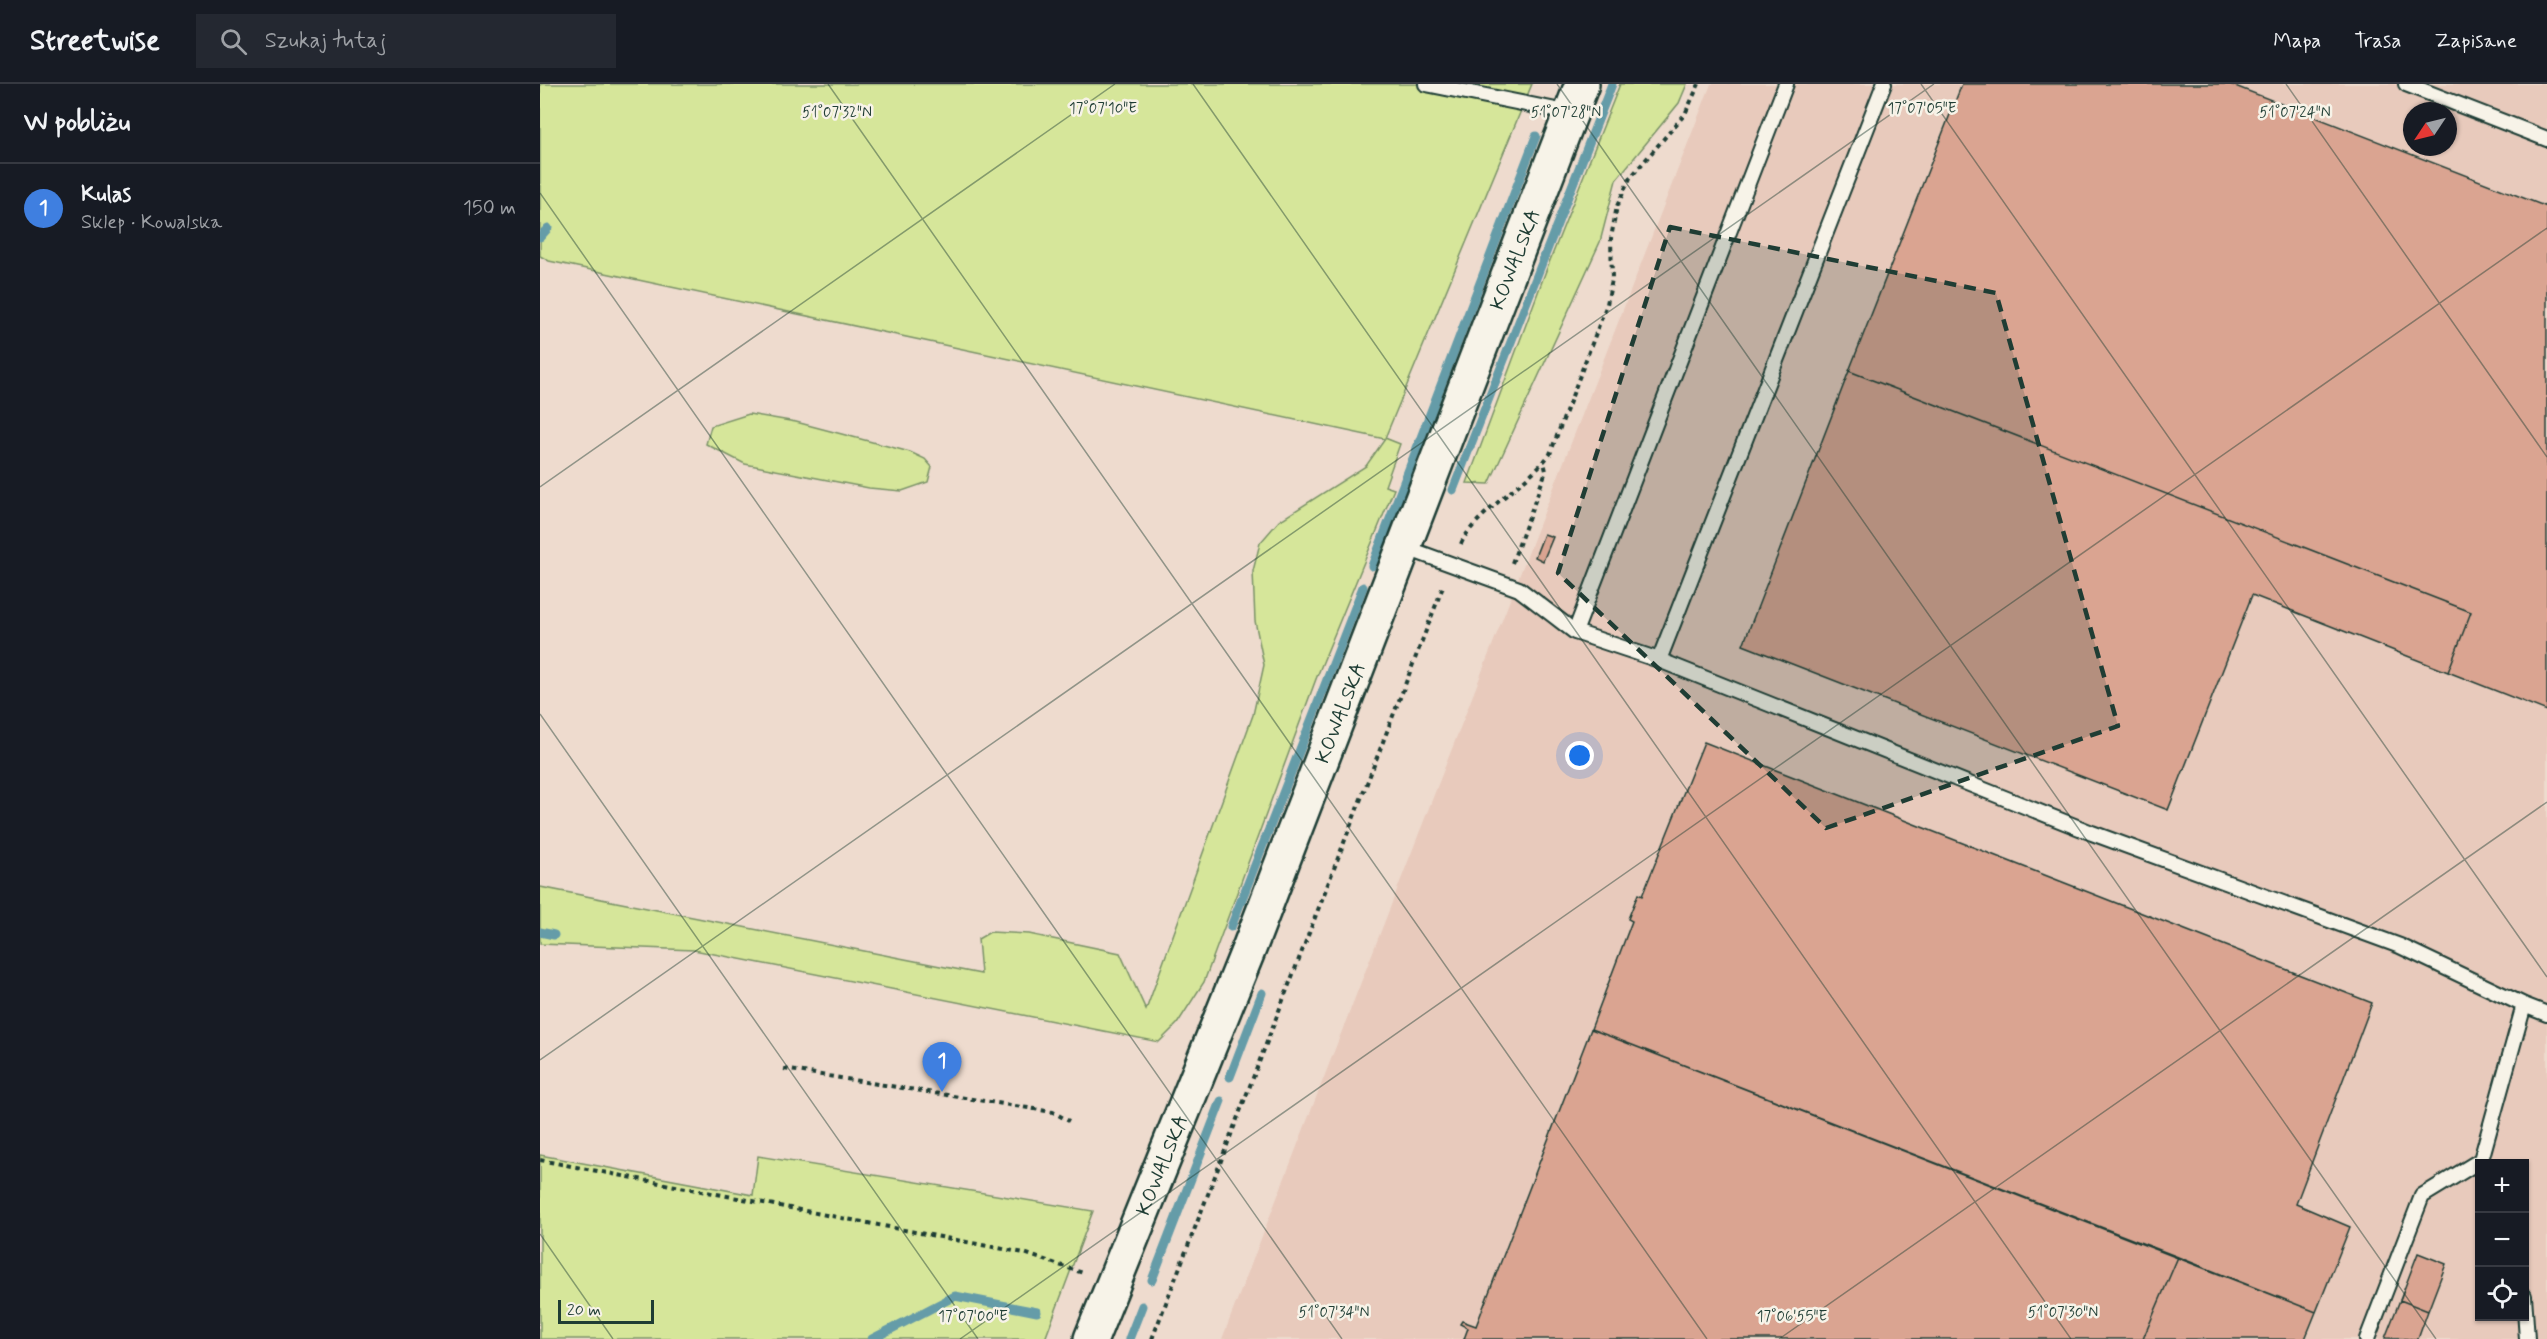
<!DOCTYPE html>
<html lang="pl">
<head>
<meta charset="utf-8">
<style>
  :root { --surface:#171b24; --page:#242831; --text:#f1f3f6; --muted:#9ea1a6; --line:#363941; --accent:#92a19f }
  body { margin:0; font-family:Mynerve,sans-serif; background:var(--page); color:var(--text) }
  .controls { position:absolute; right:18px; bottom:18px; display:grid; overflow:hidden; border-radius:0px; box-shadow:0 2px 4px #0004 }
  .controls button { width:54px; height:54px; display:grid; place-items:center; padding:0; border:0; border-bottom:2px solid var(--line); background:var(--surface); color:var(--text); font:30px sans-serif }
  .compass { position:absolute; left:1863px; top:18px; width:54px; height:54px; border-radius:50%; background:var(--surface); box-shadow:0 2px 4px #0004; rotate:235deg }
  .scale { position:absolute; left:18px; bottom:15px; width:96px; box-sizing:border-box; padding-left:6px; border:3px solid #1f3d34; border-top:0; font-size:16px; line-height:21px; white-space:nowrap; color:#1f3d34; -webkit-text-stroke:4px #f7f3e8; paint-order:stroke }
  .you { position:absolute; left:1040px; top:672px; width:21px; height:21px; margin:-15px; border:4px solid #fff; border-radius:50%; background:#1a73e8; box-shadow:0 0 0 9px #1a73e833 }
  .badge { display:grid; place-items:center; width:39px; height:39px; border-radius:50%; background:var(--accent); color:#fff; font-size:20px; font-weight:700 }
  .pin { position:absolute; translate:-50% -50px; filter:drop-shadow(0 2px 3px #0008) }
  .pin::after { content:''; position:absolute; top:32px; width:21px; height:18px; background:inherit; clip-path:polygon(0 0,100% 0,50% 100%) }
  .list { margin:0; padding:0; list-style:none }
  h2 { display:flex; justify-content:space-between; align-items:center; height:78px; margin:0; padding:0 24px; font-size:26px }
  h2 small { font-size:20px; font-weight:400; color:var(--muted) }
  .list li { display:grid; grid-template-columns:39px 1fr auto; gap:18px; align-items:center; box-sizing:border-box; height:90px; padding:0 24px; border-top:2px solid var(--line) }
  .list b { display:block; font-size:22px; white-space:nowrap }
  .list p { margin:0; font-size:20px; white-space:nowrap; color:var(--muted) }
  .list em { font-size:20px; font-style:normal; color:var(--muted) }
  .icon { flex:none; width:33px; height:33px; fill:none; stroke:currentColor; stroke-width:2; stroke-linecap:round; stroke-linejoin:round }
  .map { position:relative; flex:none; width:2007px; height:1255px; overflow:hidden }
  header { display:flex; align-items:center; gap:36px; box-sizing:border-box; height:84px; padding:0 30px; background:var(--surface); border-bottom:2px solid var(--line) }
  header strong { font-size:28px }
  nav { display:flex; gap:33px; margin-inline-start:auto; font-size:21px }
  .search { width:420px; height:54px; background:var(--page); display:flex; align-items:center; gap:15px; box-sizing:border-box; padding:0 21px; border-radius:0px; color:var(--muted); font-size:22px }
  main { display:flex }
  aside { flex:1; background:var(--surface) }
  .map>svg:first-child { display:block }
  .built { fill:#e8cabc; fill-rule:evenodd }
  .green { fill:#d6e69a; stroke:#7a9267; stroke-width:1.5 }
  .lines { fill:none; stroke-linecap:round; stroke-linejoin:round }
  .stream { stroke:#659ca8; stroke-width:9 }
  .building { fill:#daa491; stroke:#1f3d34; stroke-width:1.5 }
  .lane-casing { stroke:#1f3d34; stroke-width:18 }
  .secondary-casing { stroke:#1f3d34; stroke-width:38 }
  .path { stroke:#1f3d34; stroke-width:4; stroke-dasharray:4.5 4.5; stroke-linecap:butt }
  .lane { stroke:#f7f3e8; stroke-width:14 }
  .secondary { stroke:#f7f3e8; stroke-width:33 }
  .marked { fill:#1f3d34; fill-opacity:0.2; stroke:#1f3d34; stroke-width:4.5; stroke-dasharray:12 8; stroke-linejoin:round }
  .ticks { fill:none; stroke:#1f3d34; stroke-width:1.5; stroke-opacity:0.45 }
  .labels { text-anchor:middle; stroke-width:5; stroke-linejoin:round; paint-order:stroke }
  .street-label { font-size:20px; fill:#1f3d34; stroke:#f7f3e8 }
  .ticks-label { font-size:15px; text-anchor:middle; fill:#1f3d34; stroke:#f7f3e8; stroke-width:5; stroke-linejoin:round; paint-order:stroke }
</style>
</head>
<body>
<header>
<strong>Streetwise</strong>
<div class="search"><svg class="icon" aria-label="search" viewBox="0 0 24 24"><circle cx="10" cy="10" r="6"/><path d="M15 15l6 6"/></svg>Szukaj tutaj</div>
<nav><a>Mapa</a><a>Trasa</a><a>Zapisane</a></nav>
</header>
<main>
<aside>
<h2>W pobliżu<small></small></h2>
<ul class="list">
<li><span class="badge" style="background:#3f7fe0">1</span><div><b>Kulas</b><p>Sklep · Kowalska</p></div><em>150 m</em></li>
</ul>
</aside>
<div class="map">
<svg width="2007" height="1255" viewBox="0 0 2007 1255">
  <rect width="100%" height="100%" fill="#eedbce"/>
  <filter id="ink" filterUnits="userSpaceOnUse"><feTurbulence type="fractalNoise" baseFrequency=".0167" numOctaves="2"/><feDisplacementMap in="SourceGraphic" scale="12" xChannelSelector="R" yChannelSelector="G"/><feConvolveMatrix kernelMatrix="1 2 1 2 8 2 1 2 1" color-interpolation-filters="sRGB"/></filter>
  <g filter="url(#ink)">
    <path class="built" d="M1171,0h836v1255h-1325zM1872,27h36v36h-36zM1940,1080h44v152h-44z"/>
    <path class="green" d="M0,0h992l-147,354 15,6 -15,42 9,3 -78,190 -112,303 -27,42 -18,18 -465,-92 -154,-6v-57l441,87 -3,-35 12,-7 39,2 91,19 26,57 107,-295 11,-50 -9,-44 -2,-50 7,-28 19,-22 87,-55 19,-27 -836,-178 -9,-5z
      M1080,0h67l-8,19 -63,77 -16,62 -111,242 -22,-1 80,-215z
      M209,330l47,8 114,30 15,7 7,8 -4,15 -26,9 -33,-3 -124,-24 -39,-20 5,-18z
      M0,1071l213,40 5,-39 335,55 -48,128h-505z"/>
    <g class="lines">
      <path class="stream" d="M0,153l8,-9
        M913,406l159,-406
        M832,482l164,-430
        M691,843l132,-340
        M0,848l14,3
        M690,993l32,-84
        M612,1196l69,-179
        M332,1255l83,-43 82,16
        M589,1255l13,-33"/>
    </g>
    <path class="building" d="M1422,0h268l317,123v504l-99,-39 23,-60 -622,-241z
      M1309,287l622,241 -23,60 -196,-77 -84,215 -425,-165z
      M1004,450l9,3 -10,24 -8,-4z
      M1164,658l668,261 -76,201 54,23 -34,85 -725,-283 41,-108 -4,-2 10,-25 4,2z
      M1051,945l587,228 -35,82h-679l4,-11 -8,-4 2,-3 14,5z
      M1878,1169l28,11 -18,47 -28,-11z
      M1638,1173l138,55 -11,27h-162z
      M1860,1216l28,11 -10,28 -33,-1z"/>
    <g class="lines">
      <g class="lane-casing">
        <path id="lane" d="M886,0l145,29
          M1866,0l141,55
          M864,463l115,42 56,43 84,28 433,173 308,113 124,59 -43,155 -59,36 -55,143
          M1035,548l211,-548
          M1119,576l225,-576
          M1984,921l23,9
          M1984,1212l3,43"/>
      </g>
      <g class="secondary-casing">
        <g id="secondary">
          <path id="s1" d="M551,1255l159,-393 332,-862"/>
        </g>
      </g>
      <path class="path" d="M921,460c12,-29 67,-61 89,-90l57,-150 5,-25 -1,-41 6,-32 13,-28 55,-64 14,-30
        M972,479l34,-92 -2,-9
        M244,985l269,43 16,9
        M0,1076l484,93 59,20
        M612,1255l292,-755"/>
      <use href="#lane" class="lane"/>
      <use href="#secondary" class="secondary"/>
    </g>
  </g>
  <path class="marked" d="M1130,143l326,66 122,433 -292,102 -268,-255z"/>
  <path class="ticks" d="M288,0l879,1255M653,0l878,1255M1017,0l879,1255M1381,0l626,893M1746,0l261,373M0,109l802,1146M0,403l575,-403M0,630l438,625M0,976l1394,-976M0,1150l73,105M420,1255l1587,-1111M1239,1255l768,-537"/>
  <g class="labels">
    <g class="street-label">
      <text dy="7" stroke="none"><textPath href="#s1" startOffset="1160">KOWALSKA</textPath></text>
      <text dy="7" stroke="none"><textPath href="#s1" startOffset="674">KOWALSKA</textPath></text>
      <text dy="7" stroke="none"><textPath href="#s1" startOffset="188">KOWALSKA</textPath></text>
    </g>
  </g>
  <g class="ticks-label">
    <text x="563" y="29">17°07'10"E</text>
    <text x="1382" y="29">17°07'05"E</text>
    <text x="297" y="33">51°07'32"N</text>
    <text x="1026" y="33">51°07'28"N</text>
    <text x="1755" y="33">51°07'24"N</text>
    <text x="794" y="1233">51°07'34"N</text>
    <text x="1523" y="1233">51°07'30"N</text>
    <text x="433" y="1237">17°07'00"E</text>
    <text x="1252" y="1237">17°06'55"E</text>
  </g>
</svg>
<div class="controls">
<button>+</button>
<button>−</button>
<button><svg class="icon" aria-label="locate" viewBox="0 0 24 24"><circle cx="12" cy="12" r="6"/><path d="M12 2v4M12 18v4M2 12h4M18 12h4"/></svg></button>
</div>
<svg class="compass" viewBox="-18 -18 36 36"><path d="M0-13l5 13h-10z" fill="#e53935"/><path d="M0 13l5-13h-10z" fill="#9ea1a6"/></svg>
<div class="scale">20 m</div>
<div class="you"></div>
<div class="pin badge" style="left:402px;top:1008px;background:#3f7fe0">1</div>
</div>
</main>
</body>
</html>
